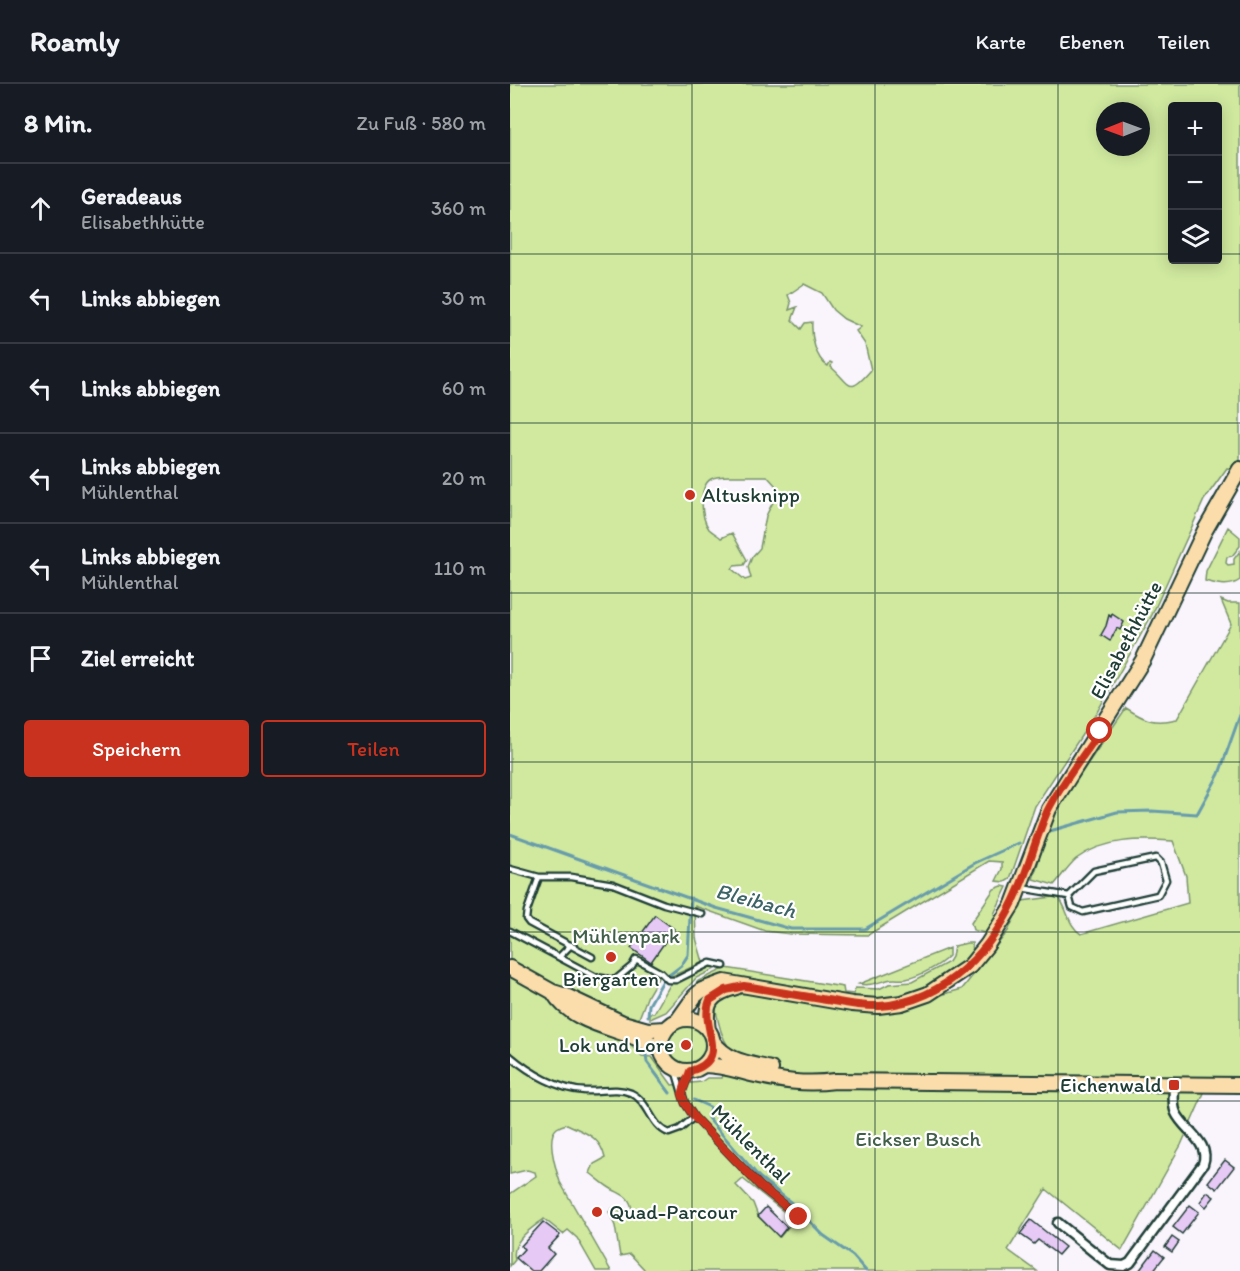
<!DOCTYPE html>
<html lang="de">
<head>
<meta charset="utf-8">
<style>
  :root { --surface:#171b24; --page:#242831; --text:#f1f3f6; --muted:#9ea1a6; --line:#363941; --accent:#c8321e }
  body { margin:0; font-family:Itim,sans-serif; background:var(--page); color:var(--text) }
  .controls { position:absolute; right:18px; top:18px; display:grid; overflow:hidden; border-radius:6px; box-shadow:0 3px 15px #0003 }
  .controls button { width:54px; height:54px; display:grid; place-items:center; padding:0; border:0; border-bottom:2px solid var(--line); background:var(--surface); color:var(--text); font:30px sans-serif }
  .compass { position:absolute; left:586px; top:18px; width:54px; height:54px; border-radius:50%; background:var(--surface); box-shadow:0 3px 15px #0003; rotate:269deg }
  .stop { position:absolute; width:18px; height:18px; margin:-14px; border:4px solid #c8321e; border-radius:50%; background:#fff }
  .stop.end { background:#c8321e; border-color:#fff; box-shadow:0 2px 6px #0008 }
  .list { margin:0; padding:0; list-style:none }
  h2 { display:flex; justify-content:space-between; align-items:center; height:78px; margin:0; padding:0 24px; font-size:26px }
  h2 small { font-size:20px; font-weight:400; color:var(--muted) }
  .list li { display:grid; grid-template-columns:39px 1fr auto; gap:18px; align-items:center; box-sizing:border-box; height:90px; padding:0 24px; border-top:2px solid var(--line) }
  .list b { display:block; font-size:22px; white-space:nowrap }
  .list p { margin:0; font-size:20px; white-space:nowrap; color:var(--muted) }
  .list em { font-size:20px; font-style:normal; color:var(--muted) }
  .actions { display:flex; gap:12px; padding:18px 24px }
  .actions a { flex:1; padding:14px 0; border:2px solid var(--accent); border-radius:6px; text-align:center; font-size:21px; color:var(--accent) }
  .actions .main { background:var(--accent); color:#fff }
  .icon { flex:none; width:33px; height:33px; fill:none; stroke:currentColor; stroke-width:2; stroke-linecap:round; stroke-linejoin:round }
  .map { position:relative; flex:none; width:730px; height:1187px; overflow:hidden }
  header { display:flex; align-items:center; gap:36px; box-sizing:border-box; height:84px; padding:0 30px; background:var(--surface); border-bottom:2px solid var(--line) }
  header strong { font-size:28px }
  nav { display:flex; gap:33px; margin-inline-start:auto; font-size:21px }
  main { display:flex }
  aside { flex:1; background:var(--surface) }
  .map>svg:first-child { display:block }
  .green { fill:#d0e99f; stroke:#78936a; stroke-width:1.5; fill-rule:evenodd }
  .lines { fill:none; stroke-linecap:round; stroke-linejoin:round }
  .stream { stroke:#689cab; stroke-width:3 }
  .building { fill:#e7c9f6; stroke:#1f3d34; stroke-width:1.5 }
  .lane-casing { stroke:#1f3d34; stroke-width:9 }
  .street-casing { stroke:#1f3d34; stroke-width:13 }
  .primary-casing { stroke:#1f3d34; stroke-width:18 }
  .lane { stroke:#fff; stroke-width:4.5 }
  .street { stroke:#fff; stroke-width:8 }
  .primary { stroke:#faddab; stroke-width:14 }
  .route { stroke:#c8321e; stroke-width:8 }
  .grid { fill:none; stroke:#1f3d34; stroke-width:1.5; stroke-opacity:0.55 }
  .poi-dot { fill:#c8321e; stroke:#fff; stroke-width:2 }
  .labels { text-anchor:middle; stroke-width:4.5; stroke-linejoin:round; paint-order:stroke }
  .poi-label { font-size:21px; fill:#1f3d34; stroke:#fff; text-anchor:start }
  .street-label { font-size:21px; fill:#1f3d34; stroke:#fff }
  .park-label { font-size:21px; fill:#425f49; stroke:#fff }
  .water-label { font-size:22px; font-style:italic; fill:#3e6466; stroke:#fff }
</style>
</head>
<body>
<header>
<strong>Roamly</strong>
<nav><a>Karte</a><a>Ebenen</a><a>Teilen</a></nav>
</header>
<main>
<aside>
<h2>8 Min.<small>Zu Fuß · 580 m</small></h2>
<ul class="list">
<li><svg class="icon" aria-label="ahead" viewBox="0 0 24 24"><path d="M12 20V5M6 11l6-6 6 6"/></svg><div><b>Geradeaus</b><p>Elisabethhütte</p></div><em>360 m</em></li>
<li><svg class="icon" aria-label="left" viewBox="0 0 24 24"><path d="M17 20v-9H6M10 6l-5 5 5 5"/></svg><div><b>Links abbiegen</b></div><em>30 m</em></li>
<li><svg class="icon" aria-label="left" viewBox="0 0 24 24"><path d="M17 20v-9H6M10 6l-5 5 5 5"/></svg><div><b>Links abbiegen</b></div><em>60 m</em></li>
<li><svg class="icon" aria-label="left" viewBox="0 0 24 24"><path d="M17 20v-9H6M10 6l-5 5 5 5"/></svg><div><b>Links abbiegen</b><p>Mühlenthal</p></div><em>20 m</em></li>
<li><svg class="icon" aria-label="left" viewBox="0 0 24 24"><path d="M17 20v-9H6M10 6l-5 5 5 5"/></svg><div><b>Links abbiegen</b><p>Mühlenthal</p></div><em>110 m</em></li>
<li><svg class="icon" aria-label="arrive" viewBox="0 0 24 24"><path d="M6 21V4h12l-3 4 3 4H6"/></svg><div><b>Ziel erreicht</b></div></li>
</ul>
<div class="actions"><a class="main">Speichern</a><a>Teilen</a></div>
</aside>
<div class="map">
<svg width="730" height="1187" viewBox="0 0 730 1187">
  <rect width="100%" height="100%" fill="#faf4fd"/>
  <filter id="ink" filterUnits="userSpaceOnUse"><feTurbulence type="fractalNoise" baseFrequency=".0167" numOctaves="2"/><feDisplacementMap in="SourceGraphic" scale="12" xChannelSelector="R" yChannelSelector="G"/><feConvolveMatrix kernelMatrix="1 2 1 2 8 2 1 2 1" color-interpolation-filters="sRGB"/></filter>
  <g filter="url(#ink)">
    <path class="green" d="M0,0h730v388l-13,-4 -23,32 -52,115 -55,97 -62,94 -25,73 -5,3 -9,-1 6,-12v-7l-13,-1 -121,74 -77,-1 -26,-3 -70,-25 1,32 7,24 -33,15 -8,-6 -14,24 -19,49 13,12 10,1 20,28 29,-3 6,-4h15l6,-32c-7,-10 -10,-24 -12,-36l-4,-2c9,-14 24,-14 39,-15l122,21 89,-25 46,-58 14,-30 31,-4 6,1c9,11 9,28 22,36l107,-31 -2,-27 -13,-35c-33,-2 -69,-3 -97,18 -8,7 -15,18 -22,26l-21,-6 8,-26 2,-13 10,-26 73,-106c20,13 28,16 51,11l54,-95 -10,-24 7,3h12v478l-32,3 -27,61 -59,105 -76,-61 -38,61 29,21h-394l1,-2 -14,-15 -10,2 -5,-30 -6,-14 4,-4 13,6 6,-4c-2,-15 -11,-15 -22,-22 -7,-4 -13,-10 -20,-15l4,-9 11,-6c-5,-22 -20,-25 -38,-34 -4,1 -7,2 -10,4 -12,9 -1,42 3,54l51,89h-15l-19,-33 -9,-8 -5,4 -19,-15c-13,10 -34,22 -29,41l-5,6v-72l26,-18 -1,-4 -8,-2 -17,4zM662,22h46v154h-46zM595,27h36v36h-36zM294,200l18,9 11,17 11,9 17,8 -5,4 9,13 6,26c-23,27 -20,14 -40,-3l1,-4 -2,-1 -2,4c-13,-7 -17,-31 -16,-44l-7,1 -4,6 -9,-9 5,-13 -8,3 2,-7 -3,-8zM220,392h37l9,10 1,8 4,6 -8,2 -7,14 -6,32 -8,9 -4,10 3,11 -6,2 -13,-11 2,-3 10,-1 3,-5 -15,-27 -11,5c-3,-3 -9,-6 -12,-9 -8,-11 -11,-42 2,-50 5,-3 14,-3 19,-3zM233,1095l51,41 -14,17 -22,-21 -5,-13 -17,-18z
      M718,443l12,10v9l-8,10 -5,1 -1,6 2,2 6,-1v-5l6,-8v29c-11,8 -23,4 -35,1l1,-10z
      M492,802l5,1 -13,27 3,3 -8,13 -4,3 -12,-3 -2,-7 23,-34z
      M457,859h5l1,9 -23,21 -25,15 -34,11 -20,1 -26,-3 -113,-19 -47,20v-1l13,-16 28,-13 117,19 1,6 10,1 1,-6 24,1 10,-5 23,-2 37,-20 3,-5 2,-11z
      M439,864v8c-10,10 -29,20 -43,23 -6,1 -13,-1 -19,1 -11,3 -17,6 -28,4z
      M201,881l8,2 -23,11 -30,34 -16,7v-6h4l17,-30 7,-1z
      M158 961a19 19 0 1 1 38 0a19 19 0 1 1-38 0Z"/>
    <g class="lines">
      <path class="stream" d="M540,747l67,-19 35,-1 45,3 22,-40 21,-59
        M0,750l206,74 75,21h74l110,-66 44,-20
        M138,932l1,-11 15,-26 17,-13 7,-11 3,-57
        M136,971l1,7 23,31
        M184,1016l16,7 -2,11 51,59 35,28 29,30 30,21 13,15"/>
    </g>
    <path class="building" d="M602,530l12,8 -4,8 -3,-2 -7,13 -9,-6 5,-9 3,-11 2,2z
      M145,831l19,14 -23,33 -20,-14z
      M715,1076l9,7 -17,22 -9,-7z
      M697,1108l7,5 -8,10 -6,-5z
      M680,1121l9,7 -17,22 -9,-7z
      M256,1123l21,20 -8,10 -21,-21z
      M521,1136l34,27 -7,8 -20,-15 -4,4 -14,-10z
      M33,1138l17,13 -12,13 6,6 -15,17h-8l-15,-13 8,-9 -3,-3z
      M662,1153l7,5 -7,10 -7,-5z
      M645,1166l9,7 -11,14h-14z"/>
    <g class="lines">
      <g class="lane-casing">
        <path id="lane" d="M646,774l5,5 5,17 -8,15 -75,17 -11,-5 -3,-11 25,-25z
          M0,785l29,8h32l42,7 51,20 38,10
          M29,793l-12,34 -1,8 3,4 63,34
          M511,804l48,8
          M0,847l86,46 19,3 17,-14 4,-7 25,14 7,7h8l34,-17 14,3
          M50,872l11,-11
          M0,972c20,17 49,34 75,35 16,1 31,-4 46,2 19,9 19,33 38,40l11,-4 14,-12
          M165,985l10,34 9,14 66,69 39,31
          M172,1009l8,-22"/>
      </g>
      <g class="street-casing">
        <path id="street" d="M548,1139l52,42 14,1 6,-3 73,-99c8,-21 -19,-34 -27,-51 -4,-8 -2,-19 -2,-28"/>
      </g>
      <g class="primary-casing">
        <path id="primary" d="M0,884l43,24 13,4 57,27 25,7 18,-1
          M43,908c21,36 76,36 108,58
          M151 961a26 26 0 1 1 52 0a26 26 0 1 1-52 0Z
          M168,936l17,-24 7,-6 22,-8 128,22 26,2 24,-3 26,-9 42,-28 17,-21 26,-41 36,-95 94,-149 61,-128 36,-63
          M198,946c-4,-27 2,-36 28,-43
          M203,958c15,20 35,21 58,27
          M194,981c16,0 31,5 47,9 30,7 53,11 84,7l405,4"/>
      </g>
      <use href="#lane" class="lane"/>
      <use href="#street" class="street"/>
      <use href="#primary" class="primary"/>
    </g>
  </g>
  <g class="lines" filter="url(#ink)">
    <path class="route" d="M289,1133l-39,-31 -66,-69 -9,-14 -3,-9 8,-23c43,-12 8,-44 20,-71l16,-10 18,-4c26,4 51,9 77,13 19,3 39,8 59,7 68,-5 114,-58 139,-117 11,-25 17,-52 28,-77 13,-27 36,-55 53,-81"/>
  </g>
  <path class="grid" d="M182,0v1187M365,0v1187M548,0v1187M0,170h662M708,170h22M0,339h730M0,509h730M0,678h730M0,848h730M0,1017h730"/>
  <g class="poi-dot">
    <circle cx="180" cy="411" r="6"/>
    <circle cx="101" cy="873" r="6"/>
    <circle cx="176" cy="961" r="6"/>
    <rect x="658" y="995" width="12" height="12" rx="3"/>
    <circle cx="87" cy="1128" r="6"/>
  </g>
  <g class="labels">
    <g class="poi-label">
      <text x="192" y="418">Altusknipp</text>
      <text x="101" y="902" text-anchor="middle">Biergarten</text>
      <text x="164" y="968" text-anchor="end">Lok und Lore</text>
      <text x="652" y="1008" text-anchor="end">Eichenwald</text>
      <text x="99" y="1135">Quad-Parcour</text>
    </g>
    <g class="street-label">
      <text transform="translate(616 556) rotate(-62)" y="7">Elisabethhütte</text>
      <text transform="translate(241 1060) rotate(45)" y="7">Mühlenthal</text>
    </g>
    <g class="park-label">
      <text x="116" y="859">Mühlenpark</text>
      <text x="408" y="1062">Eickser Busch</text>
    </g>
    <g class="water-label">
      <text transform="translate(246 816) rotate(15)" y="8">Bleibach</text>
    </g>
  </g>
</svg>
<div class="controls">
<button>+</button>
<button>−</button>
<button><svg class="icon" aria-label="layers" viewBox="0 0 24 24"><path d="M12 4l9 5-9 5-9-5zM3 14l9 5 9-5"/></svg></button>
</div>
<svg class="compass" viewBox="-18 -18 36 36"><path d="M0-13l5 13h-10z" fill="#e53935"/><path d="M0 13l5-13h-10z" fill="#9ea1a6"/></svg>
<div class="stop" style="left:590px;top:647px"></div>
<div class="stop end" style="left:289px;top:1133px"></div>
</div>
</main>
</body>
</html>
